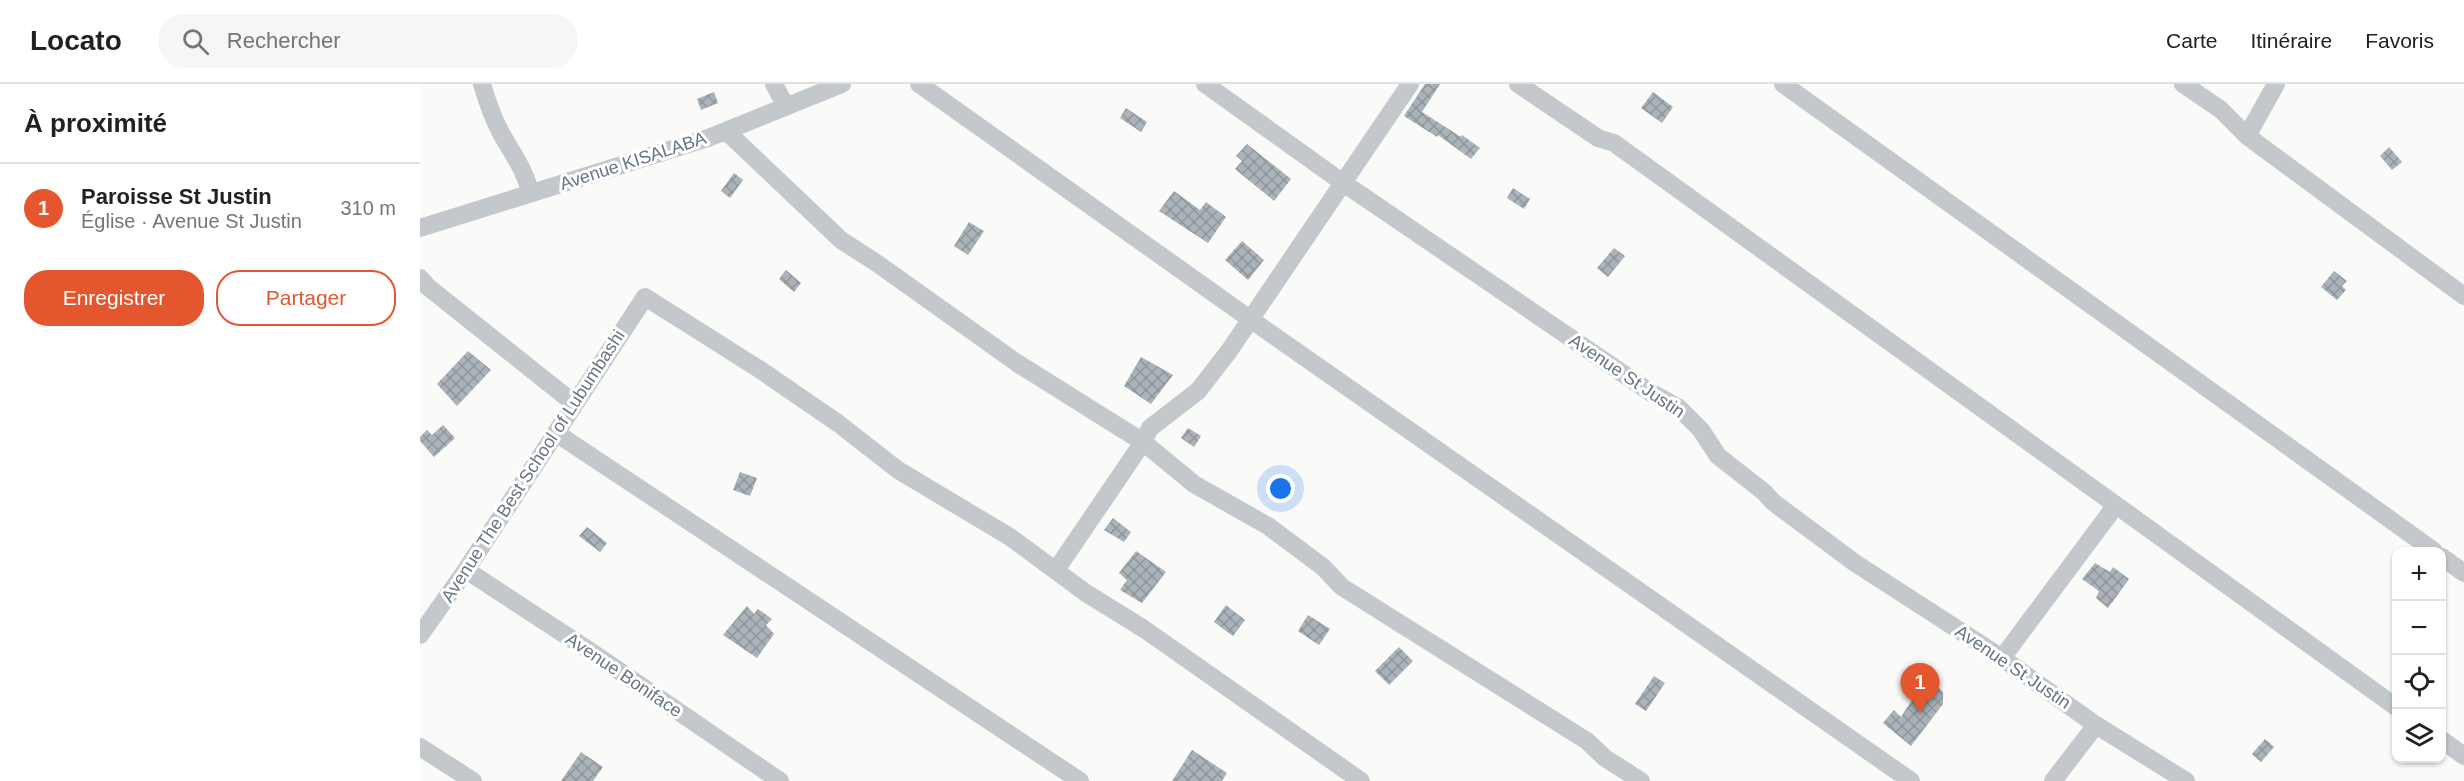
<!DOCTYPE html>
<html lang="fr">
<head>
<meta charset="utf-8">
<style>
  :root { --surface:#fff; --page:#f6f6f6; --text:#202124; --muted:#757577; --line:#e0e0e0; --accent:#e4572e }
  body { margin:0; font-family:Helvetica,sans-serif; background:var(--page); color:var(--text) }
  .controls { position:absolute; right:18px; bottom:18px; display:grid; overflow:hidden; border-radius:12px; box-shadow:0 2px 4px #0004 }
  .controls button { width:54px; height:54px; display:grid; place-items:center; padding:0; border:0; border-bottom:2px solid var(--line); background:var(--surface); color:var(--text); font:30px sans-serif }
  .you { position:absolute; left:861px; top:405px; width:21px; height:21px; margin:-15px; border:4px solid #fff; border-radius:50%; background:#1a73e8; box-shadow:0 0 0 9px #1a73e833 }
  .badge { display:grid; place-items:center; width:39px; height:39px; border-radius:50%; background:var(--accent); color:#fff; font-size:20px; font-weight:700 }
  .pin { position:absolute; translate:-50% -50px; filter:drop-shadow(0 2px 3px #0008) }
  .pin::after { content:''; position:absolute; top:32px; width:21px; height:18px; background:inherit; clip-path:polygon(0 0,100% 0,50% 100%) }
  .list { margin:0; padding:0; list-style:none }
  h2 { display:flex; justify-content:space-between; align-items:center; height:78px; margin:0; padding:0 24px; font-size:26px }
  h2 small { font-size:20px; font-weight:400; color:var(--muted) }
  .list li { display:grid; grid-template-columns:39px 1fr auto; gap:18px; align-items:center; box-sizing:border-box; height:90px; padding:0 24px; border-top:2px solid var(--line) }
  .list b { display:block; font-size:22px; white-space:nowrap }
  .list p { margin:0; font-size:20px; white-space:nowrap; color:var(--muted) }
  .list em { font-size:20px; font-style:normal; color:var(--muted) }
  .actions { display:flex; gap:12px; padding:18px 24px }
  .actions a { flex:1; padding:14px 0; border:2px solid var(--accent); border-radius:24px; text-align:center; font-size:21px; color:var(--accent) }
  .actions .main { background:var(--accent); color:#fff }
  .icon { flex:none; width:33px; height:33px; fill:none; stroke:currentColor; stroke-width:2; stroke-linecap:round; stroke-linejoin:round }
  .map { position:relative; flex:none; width:2044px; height:697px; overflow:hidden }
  header { display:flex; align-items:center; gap:36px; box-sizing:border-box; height:84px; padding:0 30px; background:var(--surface); border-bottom:2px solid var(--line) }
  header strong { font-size:28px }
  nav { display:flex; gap:33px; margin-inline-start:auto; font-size:21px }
  .search { width:420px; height:54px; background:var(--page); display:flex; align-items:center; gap:15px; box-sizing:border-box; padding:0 21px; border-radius:33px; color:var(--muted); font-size:22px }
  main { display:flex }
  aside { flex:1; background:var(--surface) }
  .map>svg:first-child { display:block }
  .building { fill:url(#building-cross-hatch) }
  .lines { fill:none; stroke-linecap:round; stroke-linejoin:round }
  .minor { stroke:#c3c8cc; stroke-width:18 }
  .labels { text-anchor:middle; stroke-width:6; stroke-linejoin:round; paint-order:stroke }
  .street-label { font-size:18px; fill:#657683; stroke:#fff }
</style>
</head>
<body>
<header>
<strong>Locato</strong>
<div class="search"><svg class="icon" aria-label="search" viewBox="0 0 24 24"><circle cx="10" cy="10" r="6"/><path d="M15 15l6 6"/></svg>Rechercher</div>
<nav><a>Carte</a><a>Itinéraire</a><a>Favoris</a></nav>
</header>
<main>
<aside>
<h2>À proximité<small></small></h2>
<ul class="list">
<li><span class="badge">1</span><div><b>Paroisse St Justin</b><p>Église · Avenue St Justin</p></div><em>310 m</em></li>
</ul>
<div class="actions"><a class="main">Enregistrer</a><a>Partager</a></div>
</aside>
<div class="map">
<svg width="2044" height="697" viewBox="0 0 2044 697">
  <defs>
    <pattern id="building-cross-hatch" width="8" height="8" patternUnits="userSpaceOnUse" patternTransform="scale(1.5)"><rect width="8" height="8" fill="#aab3b9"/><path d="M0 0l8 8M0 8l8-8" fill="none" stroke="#8e969c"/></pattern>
  </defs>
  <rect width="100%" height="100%" fill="#fafaf8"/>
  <path class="building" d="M1005,0h15l-18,28 39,25 1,-2 18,13 -9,11 -33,-24 -1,2 -33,-21z
    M294,8l4,11 -17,7 -4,-11z
    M1233,8l20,15 -11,16 -21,-15z
    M706,24l21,14 -6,10 -21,-14z
    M827,60l44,35 -17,22 -39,-32 7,-8 -6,-5z
    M1969,63l13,15 -10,8 -12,-14z
    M314,89l9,7 -13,18 -9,-7z
    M1093,104l17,11 -6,10 -17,-11z
    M754,107l26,19 6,-8 20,15 -18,26 -49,-32z
    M549,138l15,9 -16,24 -14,-9z
    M822,157l22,19 -16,20 -23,-20z
    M1194,164l11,8 -17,21 -11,-9z
    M366,186l15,13 -7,9 -15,-13z
    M1914,187l13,10 -5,5 4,4 -9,10 -16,-13z
    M48,267l23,19 -34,36 -20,-22z
    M721,273l32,18 -22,29 -27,-18z
    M23,341l12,13 -21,19 -14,-16v-4l7,-7 5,5z
    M768,344l13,8 -7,11 -13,-9z
    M320,388l17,6 -7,18 -17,-6z
    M693,434l18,14 -7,10 -20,-12z
    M167,443l20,16 -7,9 -21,-16z
    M716,467l30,21 -24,31 -22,-13 7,-10 -8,-7z
    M1675,479l15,9 3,-5 16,12 -21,29 -12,-10 3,-7 -17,-12z
    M806,521l19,15 -12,16 -19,-14z
    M327,522l7,8 4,-5 14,10 -6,6 8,9 -17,24 -34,-23z
    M888,531l22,14 -11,16 -21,-14z
    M979,563l14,14 -24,24 -14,-14z
    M1234,592l11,7 -19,28 -11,-7z
    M1516,601l7,7v12l-32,42 -28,-23 11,-13 7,7 20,-31z
    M1845,655l9,8 -13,15 -9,-8z
    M772,666l35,23 -5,8h-50z
    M161,668l22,15 -10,14h-32z"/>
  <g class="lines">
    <path class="minor" d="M62,0c5,17 10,33 19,49 11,20 24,37 29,59
      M354,0l11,21
      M499,0l331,235 661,462
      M785,0l137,98 308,210 29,16 22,22 17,26 46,36 9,10 82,61 144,93 97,69 90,56
      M1098,0l80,54 16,5 782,564
      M1363,0l651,467
      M1763,0l37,25 27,27 217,160
      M306,47l115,109 37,24 139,99 126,79 51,42 74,42 55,41 19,20 245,154 18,17 36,23
      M1827,52l29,-52
      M0,144l288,-90 134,-54
      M0,194l8,9 147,117
      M136,349l524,348
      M2022,473l22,16
      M46,486l127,83 187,128
      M636,486l87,-128 7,-14 48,-37 31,-40 181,-267
      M0,551l46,-65 179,-273 114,72 80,55 59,46 112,67 76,56 58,36 217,152
      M1582,574l114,-153
      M2022,656l22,16
      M0,663l53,34
      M1633,697l43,-56"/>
  </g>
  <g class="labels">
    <g class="street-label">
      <text transform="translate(213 77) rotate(-18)" y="6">Avenue KISALABA</text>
      <text transform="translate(1207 292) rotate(34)" y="6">Avenue St Justin</text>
      <text transform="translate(113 382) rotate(-57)" y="6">Avenue The Best School of Lubumbashi</text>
      <text transform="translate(1593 583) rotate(34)" y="6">Avenue St Justin</text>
      <text transform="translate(204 591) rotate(34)" y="6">Avenue Boniface</text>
    </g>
  </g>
</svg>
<div class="controls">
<button>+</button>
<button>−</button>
<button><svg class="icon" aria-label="locate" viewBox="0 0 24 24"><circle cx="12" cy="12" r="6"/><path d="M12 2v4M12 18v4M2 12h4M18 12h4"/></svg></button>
<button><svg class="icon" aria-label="layers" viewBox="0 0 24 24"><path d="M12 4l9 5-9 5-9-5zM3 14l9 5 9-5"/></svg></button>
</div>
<div class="you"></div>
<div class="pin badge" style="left:1500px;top:629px">1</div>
</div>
</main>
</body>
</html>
